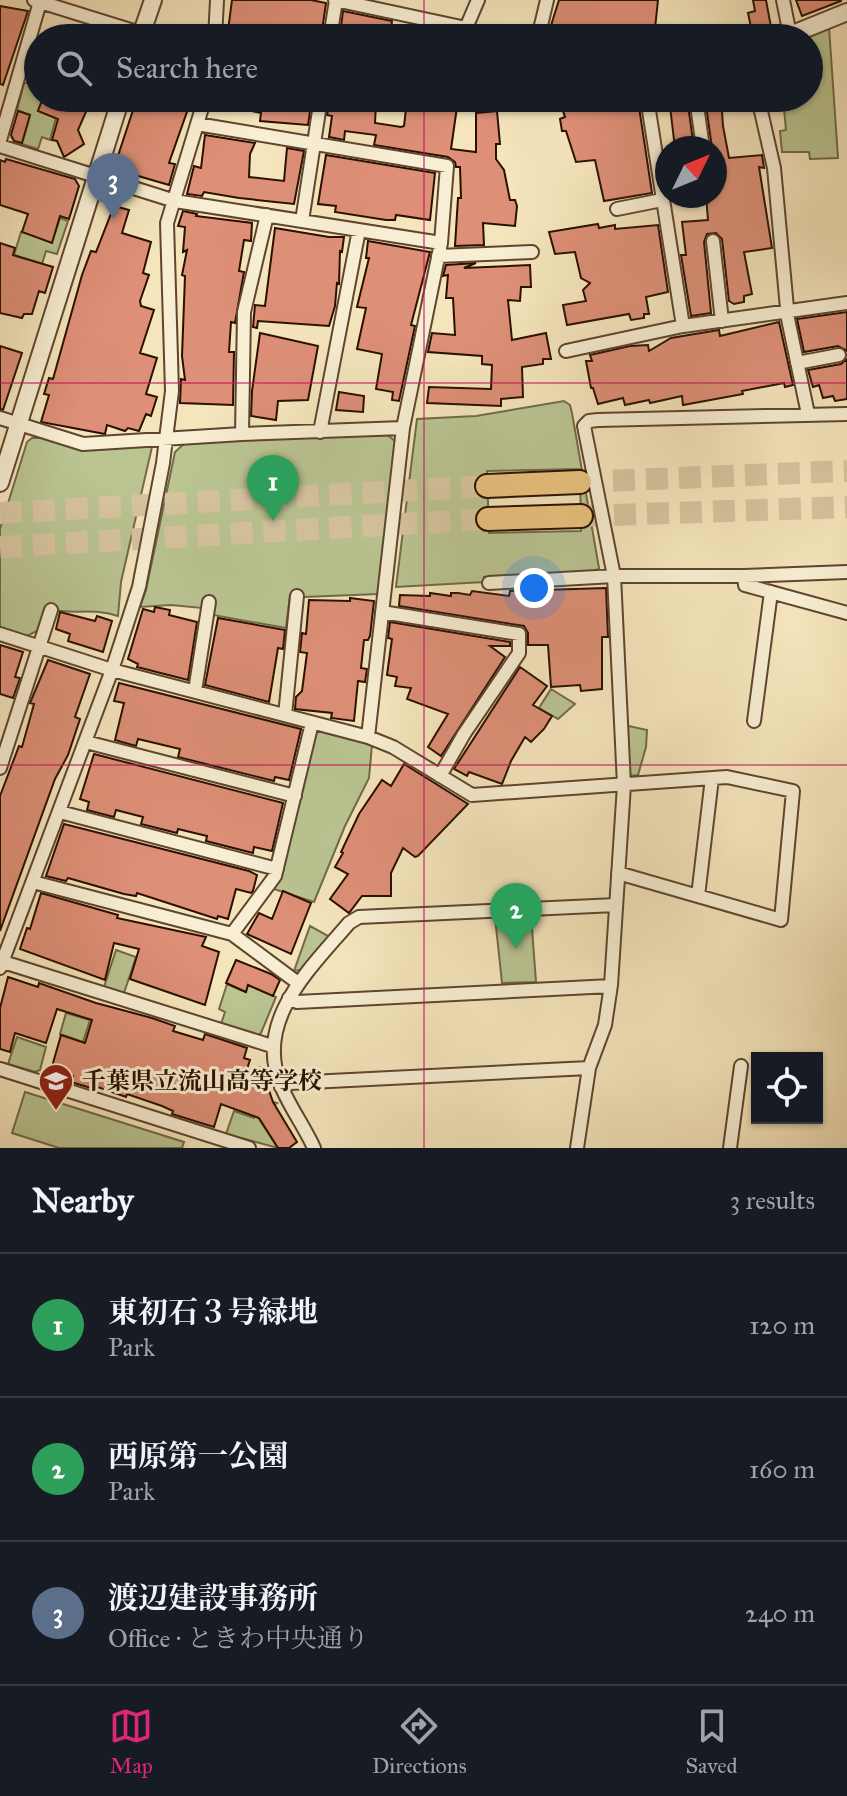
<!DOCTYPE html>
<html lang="en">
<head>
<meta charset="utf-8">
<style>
  :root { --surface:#171b24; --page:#20242c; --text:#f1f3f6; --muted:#9ea1a6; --line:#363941; --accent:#db2777 }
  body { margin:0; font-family:"IM FELL Great Primer","Noto Serif JP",serif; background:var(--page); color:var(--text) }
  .controls { position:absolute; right:24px; bottom:24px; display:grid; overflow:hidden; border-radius:0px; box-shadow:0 2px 6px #0004 }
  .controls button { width:72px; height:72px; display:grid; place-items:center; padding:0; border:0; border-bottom:2px solid var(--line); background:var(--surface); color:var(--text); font:40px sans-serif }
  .compass { position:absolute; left:655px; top:136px; width:72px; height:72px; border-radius:50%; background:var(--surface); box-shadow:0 2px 6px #0004; rotate:47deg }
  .you { position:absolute; left:534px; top:588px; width:28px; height:28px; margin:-20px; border:6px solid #fff; border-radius:50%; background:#1a73e8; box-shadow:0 0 0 12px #1a73e833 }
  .badge { display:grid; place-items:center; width:52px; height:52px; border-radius:50%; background:var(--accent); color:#fff; font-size:26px; font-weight:700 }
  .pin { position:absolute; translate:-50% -66px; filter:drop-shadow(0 2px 4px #0008) }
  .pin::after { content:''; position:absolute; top:42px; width:28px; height:24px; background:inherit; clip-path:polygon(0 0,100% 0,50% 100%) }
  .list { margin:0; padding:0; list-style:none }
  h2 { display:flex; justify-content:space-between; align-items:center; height:104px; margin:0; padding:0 32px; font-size:34px }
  h2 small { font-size:26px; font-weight:400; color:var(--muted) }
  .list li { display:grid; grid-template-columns:52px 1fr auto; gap:24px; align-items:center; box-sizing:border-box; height:144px; padding:0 32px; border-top:2px solid var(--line) }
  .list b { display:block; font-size:30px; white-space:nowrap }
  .list p { margin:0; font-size:26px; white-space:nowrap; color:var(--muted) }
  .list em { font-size:26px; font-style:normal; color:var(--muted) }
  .icon { flex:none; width:44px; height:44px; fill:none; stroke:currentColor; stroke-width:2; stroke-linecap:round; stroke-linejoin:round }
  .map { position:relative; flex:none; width:847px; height:1148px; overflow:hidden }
  .search { position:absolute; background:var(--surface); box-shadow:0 2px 6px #0004; left:24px; right:24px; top:24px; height:88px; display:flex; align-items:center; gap:20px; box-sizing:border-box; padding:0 28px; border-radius:44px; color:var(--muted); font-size:30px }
  .sheet { height:536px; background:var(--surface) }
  nav { display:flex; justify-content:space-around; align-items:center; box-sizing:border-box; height:112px; border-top:2px solid var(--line); background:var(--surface); font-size:22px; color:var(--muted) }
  nav a { display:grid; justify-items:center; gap:4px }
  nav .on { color:var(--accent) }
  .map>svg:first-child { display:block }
  .green { fill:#bac592; stroke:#726a49; stroke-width:2; fill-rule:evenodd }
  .building { fill:#dd8f77; stroke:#2b1000; stroke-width:2 }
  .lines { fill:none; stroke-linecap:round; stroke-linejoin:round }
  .motorway-tunnel { stroke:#d7c5a0; stroke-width:22; stroke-dasharray:22 11; stroke-linecap:butt }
  .minor-casing { stroke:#5e452f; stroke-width:16 }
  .tertiary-casing { stroke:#5e452f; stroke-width:20 }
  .motorway-casing { stroke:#2b1000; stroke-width:26 }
  .minor { stroke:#f8eed3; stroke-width:12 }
  .tertiary { stroke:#f8eed3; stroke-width:16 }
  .motorway { stroke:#eac27e; stroke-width:22 }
  .grid { fill:none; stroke:#c2185b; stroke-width:2; stroke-opacity:0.55 }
  .labels { text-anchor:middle; stroke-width:6; stroke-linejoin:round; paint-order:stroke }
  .poi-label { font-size:24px; font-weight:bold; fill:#2b1000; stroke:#f8eed3; text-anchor:start }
</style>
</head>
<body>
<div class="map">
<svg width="847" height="1148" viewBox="0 0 847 1148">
  <rect width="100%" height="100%" fill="#f5e5bc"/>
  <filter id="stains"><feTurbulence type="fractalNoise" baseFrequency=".0025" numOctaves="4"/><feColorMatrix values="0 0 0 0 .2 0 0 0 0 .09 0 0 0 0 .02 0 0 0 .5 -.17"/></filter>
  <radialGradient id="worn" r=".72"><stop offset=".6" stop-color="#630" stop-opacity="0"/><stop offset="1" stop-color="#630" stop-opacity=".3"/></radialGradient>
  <path class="green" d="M829,27l9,131 -28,1 -1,-7h-27l-2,-21 6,-1 -3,-32h26v-60h-10z
    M33,74l5,1v23h5l-5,13 18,7 -6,22 -8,-3 -4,12 -23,-7 -3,-4 11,2 7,-25 -13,-5 7,-27h7z
    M60,218l8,3 -11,33 -11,-3 -4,13 -28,-9 7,-23 32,7z
    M564,401l6,4 2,8 27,155 -6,5 -109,4v5l-88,5 21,-168 59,-3zM580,469l1,62 -92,2 -2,-62z
    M385,433l10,8 -17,153 -74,3 -14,-2 -4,33 -73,-13 1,-14 -11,2 -1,5 -31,-3 -31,2 6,-17 29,-138 11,-10z
    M32,438h10l38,11 69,-4 3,2 -31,135 -3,34c-26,-9 -48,0 -73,-8l-8,23 -10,5 -27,-9v-98l27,-87z
    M551,689l24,15 -17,15 -19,-11z
    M624,725l23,5 -1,17 -8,28 -9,1z
    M319,731l53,14 -3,33 -24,48 -31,76 -43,-14 43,-154z
    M531,915l5,67 -34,1 -7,-66z
    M310,926l20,11 -30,33 -6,1z
    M116,950l20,7 -12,36 -20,-6z
    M227,984l18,8 3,-7 28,12 -15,36 -4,3 -36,-12 4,-12 -6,-3z
    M66,1013l24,7 -7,22 -23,-8z
    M17,1037l29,10 -6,23 -5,2 -27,-8z
    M25,1092l159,50 -2,6h-123l-47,-15z
    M261,1098l16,5 -20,13 21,32 -52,-14 8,-23 20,7z"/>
  <path class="building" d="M232,0h79l15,3 -5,35h-94z
    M559,0h99l-4,38h-94l-12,-3z
    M753,0h13l5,27 -19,5 -4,-19 7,-2z
    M796,0h45v1l-39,15z
    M0,6l28,5 -25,74 -3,-1z
    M343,11l49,10 -2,16 -49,-10z
    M421,28l48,8v2h-50z
    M43,98h49l-14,32 6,14 -20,13 -7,-16 -5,-1 6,-21 -20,-8z
    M137,98h41l11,3v5l-20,57 6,1 -6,21 -41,-12 2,-6 -14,-5z
    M241,98h71l-4,27 -48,-4 1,-8 -18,-4z
    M330,98h32v4l14,2 -1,19 26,4 3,-1 3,-26 50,7 -6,42 25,3v-39l21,-2 3,33h-4v15l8,11 6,30h5l2,6 -2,20 -32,-3 1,22 -29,1 3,-48h3l-1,-31h-4l-1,-5 -7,-5 -74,-12 2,-10 -31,-4 -1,9 -15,-3 3,-21 -5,-1z
    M669,98h18l7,50h-19z
    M705,98h44l1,7 -28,6 1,15 6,32 33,-3 2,13 -5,-1 13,81 -28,4 8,42 -8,2v6l-10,2 -5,-3 -7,-62 -6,-6 -9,1 -3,8 7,71 -20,3 -10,-61h5l-4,-33 26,-2 -2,-24h9v-48h-3z
    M616,102v7l23,-2 13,86 -48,8 -9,-41 -19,2 -10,-31h-4l-2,-12 5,-2 -3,-9z
    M18,111l12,4 -8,28 -8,-2 -3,-6z
    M205,135l50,8 -5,11 -1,23 35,4 3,-33 17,3 -10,53 -55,-6 -35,-6 -2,4 -15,-2 7,-28 7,2z
    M326,155l109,18 -5,47 -34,-5 -1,5h-9l-51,-8 1,-6 -18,-2z
    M6,159l69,20 4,7 -10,33 -9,-3 -8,27 -30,-11 6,-18 -28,-9v-45l5,2z
    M114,206l15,4 -7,23 29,9 -8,31 6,2 -9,26 1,5 13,4 -14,43 17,5 -11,36 11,3 -6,19 -5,-2 -7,17 -11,-3 -3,3 -18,-6 -2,9 -64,-12 8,-27 -5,-1 5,-16 4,1 29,-104 9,-24 5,1z
    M183,211l14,3 -1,2 56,7 -1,18 -7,-1 -5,31 5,1 -9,51 -4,-1 -2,30h5l-1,53 -53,-2 1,-24 4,1 -3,-24 3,-80 -3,-1 5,-25 -4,2 2,-25 -7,-1z
    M598,224l1,4 16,-3v4l43,-4 10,67 -22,5 3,17h-5v4l-13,2 -2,-6 -62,11 -4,-20 23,-4 -3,-11 7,-7 -9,-5 -6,-26 -20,2 -6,-22z
    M275,228l54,9h15l-2,15 -2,-1 -1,33 -2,-1 -2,23 -6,20 -71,-5 -1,7 -4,-1 2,-22 10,1z
    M368,241l62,11 -19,73 4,1 -16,75 -7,-1 1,-8 -17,-3 6,-35 -25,-5 9,-41 -9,-1 12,-49h-3z
    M0,243l15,5 -2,7 40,12 -8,26 -6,-2 -7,23h-8l-2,4 -22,-5z
    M476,263l-12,5 66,-3 1,22h-10l-1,14 -12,-1 4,40 34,-7 5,26h-8v5l-21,3 1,30 -22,2v7l-74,-3 2,-16 62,2 1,-24 -10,-1v-8l-54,-4 4,-19 23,2 -2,-37h-7l2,-23 -5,1 3,-11z
    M847,312v39l-9,-5 -34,6 -7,-33z
    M779,322l14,63 -8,2 -1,-4 -42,8 1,3 -60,11 -1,-9 -32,7 -1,-3 -24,5 -2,-7 -25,6 -5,-16h-2l-5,-27h6l-2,-6 40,-9 18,-1 1,6 22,-13 48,-8 1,6z
    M260,333l58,13 -10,54 -30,1 -2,19 -25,-4 1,-25z
    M0,346l22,7 -19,57 -3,-1z
    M847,359v40l-12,2 -2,-5 -10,2 -4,-13 -6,2 -5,-17 33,-6z
    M339,392l25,4 -1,16 -27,-2z
    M606,588l2,49h-6v52l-21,2 -1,-6 -29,2 -3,-42h-20v-12l-4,-7 -125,-20 1,-11 30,1v-3l21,3v-3h7l12,2 2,-4 37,5 1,-5z
    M350,598l24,3 -4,35 -2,4h-4l-3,28 6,1 -2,13 -7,-1 -4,40 -23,-3 1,-5 -37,-4 1,-12 6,-6 5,-38 -7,-1 2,-19 4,1 3,-34 41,1z
    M155,607l15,3 -1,5 28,7 -9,58 -51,-13 1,-3 -10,-5 15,-50 11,3z
    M60,612l35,9 2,-5 15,5 -9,31 -35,-11 2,-7 -14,-5z
    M218,618l67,12 -2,19 -5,-1 -9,54 -64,-17z
    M390,622l120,20v4h-20l15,11 -64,99 -13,-9 20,-33 -41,-15 4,-11 -16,-2 2,-9 -10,-2 5,-36 -4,-1z
    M0,645l23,7 -8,25 5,1 -7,20 -13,-4z
    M48,660l42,14 -15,43 5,2 -12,36 -13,24 -55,152v-135l19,-50 3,1 12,-43 -4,-1z
    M520,667l27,19 -14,19 19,11 -8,13 -13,13 -6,-5 -14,24 -9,23 -33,-12 -2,4 -13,-7z
    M119,683l182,46 -12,51 -14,-3 -1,4 -96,-24 2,-8 -42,-10 -2,7 -21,-6 9,-37 -10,-2z
    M94,754l189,49 -11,48 -18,-4 -1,6 -47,-12 1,-5 -29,-7 -1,4 -36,-9 2,-7 -27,-7 -2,7 -27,-7 2,-8 -9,-3z
    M404,764l64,40 -50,52 -3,1 -12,-9 -12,25v23h-29l-13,17 -19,-14 18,-25 -13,-7 8,-14 -2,-1 18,-38 23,-34 9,6z
    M64,824l185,47 8,4 -4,16 -2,2 -15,-4 -8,30 -10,-3 -1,3 -80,-26 -1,3 -12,-2 -56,-16 -2,3 -20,-5z
    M283,891l28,12 -20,51 -44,-20 12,-21 13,6z
    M41,893l77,22 -1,3 89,19 -4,9 17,6 -14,53 -75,-26 9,-30 -25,-6 -9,37 -85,-31 7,-21 3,1z
    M236,960l35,14 9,6 -7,16 -25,-11 -2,7 -20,-9z
    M8,977l30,10 1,-4 57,20 56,15 23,8 -2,5 30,9 2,-6 42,14 -3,10 6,2 -4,12 15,-5 12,35 24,40 -8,6h-11l-19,-30 -38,-14 -7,23 -42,-13 1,-3 -11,-5 -35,-12 -1,3 -34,-12 -1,3 -20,-6 2,-6 -22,-6 10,-35 24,8 7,-23 -35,-11 -11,34 -31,-10 -5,19 -10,-3v-41z"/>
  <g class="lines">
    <path class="motorway-tunnel" d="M580,482l267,-11
      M0,513l487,-27
      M581,516l266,-9
      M0,547l488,-28"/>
    <g class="minor-casing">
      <path id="minor" d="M34,0l122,38
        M335,0l131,28 12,-28
        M783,0l7,35
        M215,38l2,-38
        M330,38l6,-38
        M538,38l9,-38
        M498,98h11
        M647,98l36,228
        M696,98l7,50
        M758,98l16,70 14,151 20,95
        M197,124l250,42 -6,77 -38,185 -35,309
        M0,140l40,-138
        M0,146l175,55 266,42
        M617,209l45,-9
        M302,221l19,-123
        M713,241l9,80
        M438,256l94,-4
        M566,351l117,-25 164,-23
        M797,363l42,-8
        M0,418l83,26 159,-10 161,-6
        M320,432l39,-202
        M242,434l2,-122 23,-97
        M744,576l1,9 102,28
        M489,583l125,-7h130l103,-4
        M382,612l137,22v19l-55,81 -24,42
        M0,634l112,36 256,67 25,10 79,48 255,-18 66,14 -12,129 -163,-47
        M195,691l14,-89
        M285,715l12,-119
        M754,721l17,-129
        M86,742l209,54
        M0,768l51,-158
        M60,812l217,57
        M33,882l199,52 66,49
        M698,896l14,-118
        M232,934l43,-58 37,-153
        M0,961l272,85
        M0,968l112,-298 27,-83 24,-124 9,-72 -5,-168 38,-125
        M289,998l8,4 314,-16
        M0,1069l249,79
        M281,1087l9,-4 299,-15
        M314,1148c-9,-20 -23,-39 -32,-60 -30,-66 28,-119 67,-165l10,-6 257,-12
        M577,1148l12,-80 16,-43 6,-40 13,-200 -10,-209 -30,-150 5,-5 9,-1 249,-6
        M730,1148l11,-82"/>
    </g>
    <g class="tertiary-casing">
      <path id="tertiary" d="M140,38l13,-38
        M783,38l64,-26
        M0,483l121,-385"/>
    </g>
    <g class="motorway-casing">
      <path id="motorway" d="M487,486l93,-4
        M488,519l93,-3"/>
    </g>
    <use href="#minor" class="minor"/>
    <use href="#tertiary" class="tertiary"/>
    <use href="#motorway" class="motorway"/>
  </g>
  <path class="grid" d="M424,0v38M424,98v1050M0,383h847M0,765h847"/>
  <defs>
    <g id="school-pin" transform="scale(1.8)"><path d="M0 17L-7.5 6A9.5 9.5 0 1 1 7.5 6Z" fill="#8f2418" stroke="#f8eed3"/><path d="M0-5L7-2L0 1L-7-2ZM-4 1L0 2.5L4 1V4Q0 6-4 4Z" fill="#fff"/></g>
  </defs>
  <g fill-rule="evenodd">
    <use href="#school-pin" x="56" y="1081"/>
  </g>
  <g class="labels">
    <g class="poi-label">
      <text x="82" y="1089">千葉県立流山高等学校</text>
    </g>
  </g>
  <rect width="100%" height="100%" filter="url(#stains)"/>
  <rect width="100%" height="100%" fill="url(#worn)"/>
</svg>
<div class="controls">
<button><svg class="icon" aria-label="locate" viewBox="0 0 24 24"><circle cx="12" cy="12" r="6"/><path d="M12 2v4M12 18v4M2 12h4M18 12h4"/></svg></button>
</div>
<svg class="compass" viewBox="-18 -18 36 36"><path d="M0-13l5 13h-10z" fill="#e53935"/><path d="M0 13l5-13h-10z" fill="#9ea1a6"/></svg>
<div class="you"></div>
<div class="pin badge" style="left:273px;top:521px;background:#2e9e5b">1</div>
<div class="pin badge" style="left:516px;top:949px;background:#2e9e5b">2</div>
<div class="pin badge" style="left:113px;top:219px;background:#5c6f8a">3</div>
<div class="search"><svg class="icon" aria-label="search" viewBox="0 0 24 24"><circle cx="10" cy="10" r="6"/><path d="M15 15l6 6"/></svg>Search here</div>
</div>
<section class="sheet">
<h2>Nearby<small>3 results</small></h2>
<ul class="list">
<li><span class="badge" style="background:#2e9e5b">1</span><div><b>東初石３号緑地</b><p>Park</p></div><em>120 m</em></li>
<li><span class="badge" style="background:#2e9e5b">2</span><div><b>西原第一公園</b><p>Park</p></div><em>160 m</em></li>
<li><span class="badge" style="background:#5c6f8a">3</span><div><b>渡辺建設事務所</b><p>Office · ときわ中央通り</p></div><em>240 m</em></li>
</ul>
</section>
<nav>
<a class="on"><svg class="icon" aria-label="map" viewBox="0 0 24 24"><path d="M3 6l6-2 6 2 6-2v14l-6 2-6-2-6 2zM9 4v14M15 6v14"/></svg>Map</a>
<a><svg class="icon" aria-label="directions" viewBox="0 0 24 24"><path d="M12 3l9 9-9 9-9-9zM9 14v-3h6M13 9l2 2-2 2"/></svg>Directions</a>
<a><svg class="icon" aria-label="saved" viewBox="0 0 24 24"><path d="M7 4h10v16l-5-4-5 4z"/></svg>Saved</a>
</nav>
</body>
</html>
